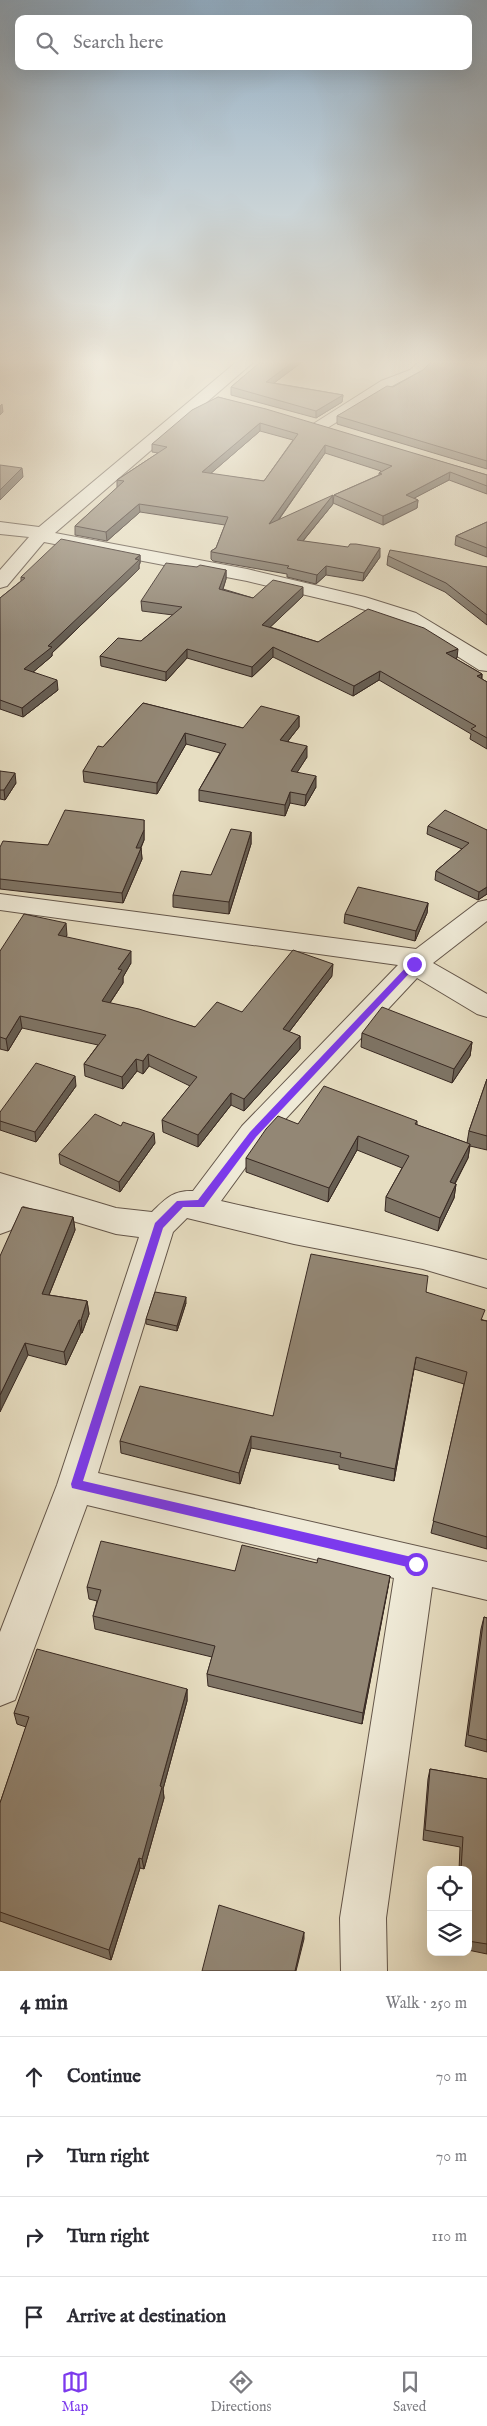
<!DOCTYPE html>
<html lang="en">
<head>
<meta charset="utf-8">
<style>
  :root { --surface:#fff; --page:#f7f7f7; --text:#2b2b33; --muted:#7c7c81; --line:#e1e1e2; --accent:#7c3aed }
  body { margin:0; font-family:"IM FELL English",serif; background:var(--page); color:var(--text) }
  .controls { position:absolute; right:15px; bottom:15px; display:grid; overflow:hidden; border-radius:10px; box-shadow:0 5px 20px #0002 }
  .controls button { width:45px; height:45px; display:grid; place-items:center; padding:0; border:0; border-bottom:1px solid var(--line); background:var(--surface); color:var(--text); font:25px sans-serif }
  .stop { position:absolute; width:15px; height:15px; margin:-11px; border:4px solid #7c3aed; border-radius:50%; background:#fff }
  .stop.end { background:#7c3aed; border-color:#fff; box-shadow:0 1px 5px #0008 }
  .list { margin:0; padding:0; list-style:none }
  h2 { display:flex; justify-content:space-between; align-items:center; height:65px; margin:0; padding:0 20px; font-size:21px }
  h2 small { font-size:16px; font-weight:400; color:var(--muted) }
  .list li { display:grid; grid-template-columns:32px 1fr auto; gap:15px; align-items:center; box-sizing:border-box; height:80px; padding:0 20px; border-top:1px solid var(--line) }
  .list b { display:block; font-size:19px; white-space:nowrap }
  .list em { font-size:16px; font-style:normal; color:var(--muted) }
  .icon { flex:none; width:28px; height:28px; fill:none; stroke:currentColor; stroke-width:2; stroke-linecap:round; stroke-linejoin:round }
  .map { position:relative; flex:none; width:487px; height:1971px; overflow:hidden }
  .search { position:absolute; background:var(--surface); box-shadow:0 5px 20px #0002; left:15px; right:15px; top:15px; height:55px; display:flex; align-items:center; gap:12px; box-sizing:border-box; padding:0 18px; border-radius:10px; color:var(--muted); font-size:19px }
  .sheet { height:385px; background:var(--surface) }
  nav { display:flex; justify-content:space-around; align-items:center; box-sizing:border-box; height:70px; border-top:1px solid var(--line); background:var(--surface); font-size:14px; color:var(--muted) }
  nav a { display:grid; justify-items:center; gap:2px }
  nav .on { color:var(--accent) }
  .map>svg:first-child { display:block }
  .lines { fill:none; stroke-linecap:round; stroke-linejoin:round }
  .minor-casing { stroke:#64564a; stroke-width:2 }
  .minor { fill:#efead7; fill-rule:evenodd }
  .wall { fill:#7e7465; stroke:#382922; fill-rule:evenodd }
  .shaded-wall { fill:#675e52; stroke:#382922 }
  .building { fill:#938775; stroke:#382922; fill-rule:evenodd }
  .route { fill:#7c3aed }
</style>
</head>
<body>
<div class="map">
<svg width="487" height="1971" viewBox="0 0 487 1971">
  <rect width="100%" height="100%" fill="#e7dec2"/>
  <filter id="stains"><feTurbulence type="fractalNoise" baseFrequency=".004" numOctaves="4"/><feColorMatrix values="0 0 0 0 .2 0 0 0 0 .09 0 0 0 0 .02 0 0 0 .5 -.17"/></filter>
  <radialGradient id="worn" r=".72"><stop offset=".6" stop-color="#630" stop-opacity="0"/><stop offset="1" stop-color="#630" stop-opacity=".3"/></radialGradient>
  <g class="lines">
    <g class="minor-casing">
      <path id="minor" d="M240,359h17l-202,174 192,36 118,28 51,16 71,43v15l-8,-1 -77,-49 -50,-15 -105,-25 -203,-39 -37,44 -7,2v-18l29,-33 -29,-3v-12l39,5z
        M422,359h16l-16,17 -29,11 -69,43h-12l-2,-4 71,-45 29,-11z
        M0,894l416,55 62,-47 9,-2v21l-54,42 54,31v23l-10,-3 -60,-36 -153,164 -43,59c89,21 178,35 266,59v28l-64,-19 -129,-25 -107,-26 -14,14 -75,241 389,89v38l-55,-13 -46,331 1,53h-46l-1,-53 54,-340 -307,-73 -72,195 -15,6v-74l57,-147 82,-248 -23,-3 -93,-28 -12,24 -11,4v-61l116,35 36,4c13,-13 21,-22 41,-21l49,-65 156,-161 -398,-55z"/>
    </g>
    <use href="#minor" class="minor"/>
  </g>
  <path class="wall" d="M264,359h42l-32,24 69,12 -1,7 -26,16 -85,-23v-8z
    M487,359v110l-150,-45v-8l86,-46z
    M218,397l269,78v19l-38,-14 -35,18 4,2 -1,8 -34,17 -50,-22 1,-8 45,-20v-2l2,-2 -56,-18 -47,68 55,-17 -30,37 77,16 -17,24 -37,-6 -10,9 -29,-7v-3l-74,-13 -2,-2v-8l5,-3 9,-23 -85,-13 -33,29 -32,-6v-9l42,-38v-8l41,-27 -6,-1v-8zM260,431l33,9 -29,41 -54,-7z
    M487,522v35l-32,-12 1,-9z
    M140,555v8l-1,2v4l-87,84v3l-19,16 25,18 -35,27 -23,-8v-111l21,-17v-4z
    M388,556l99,11v58l-42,-33 -58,-27z
    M197,567l29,3v9l-3,10 30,9 50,-2 -33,31 48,15 139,16 -1,1 26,15v5l5,3v67l-17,-10 1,-5 -92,-54 -26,16 -80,-39 -21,20 -65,-19 -21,23 -65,-15 -1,-10 41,-15 32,-26 -31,-4 -1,-10z
    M143,703l100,25 56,-12v11l-11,14 19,16 -10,15 19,15 -11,19 -15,-3 -5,13 -86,-15v-11l21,-37 -34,-9 -29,50 -73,-12 -1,-11 20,-24z
    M0,771l16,12 -11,17 -5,-1z
    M428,826l59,4v64l-9,6 -43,-20 1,-9 26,-22 -35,-15z
    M144,830v10l-3,8 1,11 -19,44 -123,-14v-42l48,-2z
    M251,832v12l-22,70 -56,-7v-12l38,-20z
    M428,903l-1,10 -12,28 -71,-18 1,-9z
    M67,935l-1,2 65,26 -8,14v6l-13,20 85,24 47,-15 90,-36 -43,56 11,4v13l-56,62 -13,-6 -33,42 -35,-15 -1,-12 28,-34 -41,-20 -6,8 -6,-3 -14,18 -38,-13 -1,-12 14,-19 -76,-17 -14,23 -8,-2v-98z
    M362,1033l110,9 -2,14 -18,27 -91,-36z
    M487,1079v71l-17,-4 -2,12 -13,26h1l-2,14 -16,33 -53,-20 1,-14 16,-29 -45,-18 -29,52 -82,-30v-14l52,-34 119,-3v4l50,18 2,-12z
    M76,1086l-40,56 -36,-12v-18z
    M155,1143l-35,49 -60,-28 -1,-10z
    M73,1217l2,13 -26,65 38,6 2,13 -7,19h-1l-15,32 -38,-10 -28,-99z
    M426,1292l57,28 4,1v228l-56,-16 33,-149 -50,-15 -20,112 -55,-12v-4l-88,-17 -11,36 -119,-31 -1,-12 153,-25z
    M186,1303l-9,28 -31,-7v-5z
    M317,1563l73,13 -28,148 -154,-38 -1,-12 5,-17 -117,-28 -2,-13 4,-15 -8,-2 -2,-12 148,-16z
    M484,1617l3,1v134l-22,-6 16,-117z
    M187,1689v12l-24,88 1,9 -20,71 -4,-1 -29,92 -111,-39v-118l26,-76 -9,-3 -3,-11z
    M430,1769l57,10v175l-19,-4v-80h-9l1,-23 -37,-7 5,-61z"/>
  <path class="shaded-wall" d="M297,359h9l-40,30v-7z
    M343,395l-1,7 -26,16v-7z
    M2,404l1,8 -3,3v-9z
    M260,423v8l-58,50v-9z
    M325,445v8l-56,80v-9z
    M22,468l1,9 -23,23v-10z
    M450,472l-1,8 -44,23 1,-8z
    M333,495v9l-36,44v-8z
    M418,500l-1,8 -34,17v-9z
    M139,504l1,8 -33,29 -1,-9z
    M380,548v9l-17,24 1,-8z
    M140,555v8l-1,2v4l-87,84v3l-27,23 -1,-10 24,-23z
    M326,566v9l-10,9 1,-9z
    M226,570v9l-6,19 -1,-9z
    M303,587v9l-41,39v-10z
    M273,647v10l-21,20v-10z
    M187,649v9l-21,23v-9z
    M458,649l-1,9 -12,4 1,-9z
    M380,671l-1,9 -26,16 1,-10z
    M482,674l-1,9 -4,-7z
    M57,680l1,10 -35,27 -1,-9z
    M299,716v11l-19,24v-11z
    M185,733l1,11 -29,50v-11z
    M307,746v11l-16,25v-11z
    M15,773l1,10 -11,17 -1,-10z
    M316,776v11l-11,19 1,-11z
    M290,792v11l-5,13v-11z
    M144,820v20l-8,18v-10z
    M251,832v12l-22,70v-12z
    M141,848l1,11 -19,44 -1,-10z
    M487,887v7l-9,6 1,-8z
    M428,903l-1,10 -12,28 1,-10z
    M66,923l1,12 -8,12 -1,-12z
    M131,951v12l-8,14v6l-20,30 -1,-12 16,-32z
    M333,964l-1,12 -50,65 1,-12z
    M20,1016l2,12 -14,23 -2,-12z
    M300,1036v13l-56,62v-12z
    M472,1042l-2,14 -18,27 2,-14z
    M148,1054l1,12 -6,8v-13z
    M136,1059l1,12 -14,18 -1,-12z
    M75,1076l1,10 -40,56 -1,-10z
    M231,1093v12l-33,42v-12z
    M154,1133l1,10 -35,49 -1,-10z
    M358,1136l-1,14 -29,52 1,-14z
    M470,1144l-2,14 -20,38 2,-14z
    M456,1184l-2,14 -16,33 2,-13z
    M73,1217l2,13 -31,77 -2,-13z
    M186,1297v6l-9,28v-5z
    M87,1301l2,13 -7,19 -1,-13z
    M79,1320l2,13 -15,32 -2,-13z
    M25,1343l3,12 -28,57v-17z
    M416,1357l-2,12 -20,112 1,-12z
    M251,1436v12l-11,36 -1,-11z
    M390,1576l-2,12 -26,136 1,-11z
    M187,1689v12l-24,88 1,9 -20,71 -2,-10 18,-73z
    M139,1858l1,10 -29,92 -2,-10z
    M304,1932v7l-8,32h-1z"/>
  <path class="building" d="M264,359h33l-31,23 77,13 -27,16 -85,-24z
    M437,359h50v102l-150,-45 50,-30 6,1 30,-17 7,-7z
    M218,397l48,12 221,66v11l-37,-14 -44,23 12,5 -35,16 -49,-21 48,-21 -3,-1 13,-7 -67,-21 -56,79 64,-29 -36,45 51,7 2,-3h6l24,4 -16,25 -38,-7 -9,9 -30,-7 2,-2 -77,-14 -1,-1 5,-3 12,-31 -89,-13 -33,28 -31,-6 49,-45 -7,-1 50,-33 -15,-3 40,-34zM260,423l38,11 -34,47 -62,-9z
    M0,465l22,3 -22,22z
    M487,522v26l-31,-12z
    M61,539l79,16 -5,4 4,1 -91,86 4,1 -28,22 33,11 -35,28 -22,-8v-102l25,-20 -4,-1z
    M390,550l97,17v48l-41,-32 -58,-27z
    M166,563l31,4 3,-2 26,5 -7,19 34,9 20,-18 30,7 -41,38 56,17 50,-33 56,19 34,21 -12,4 36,21 -5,2 10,6v56l-16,-9 5,-3 -96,-55 -26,15 -81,-39 -21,20 -65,-18 -21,23 -66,-16 18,-18 23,3 41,-34 -41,-6z
    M143,703l100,25 18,-22 38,10 -19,24 27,6 -16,25 25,5 -10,19 -16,-3 -5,13 -86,-15 27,-46 -41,-11 -28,50 -74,-12 15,-25 5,1z
    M0,771l15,2 -11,17h-4z
    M65,810l79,10v10l-8,18h5l-19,45 -122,-14v-32l3,-6 45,4z
    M445,810l42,20v57l-8,5 -43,-21 33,-28 -41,-17z
    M231,829l20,3 -22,70 -56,-7 8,-24 30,4z
    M358,887l70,16 -12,28 -71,-17z
    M24,914l42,9 -8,12 73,16 -13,18 4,1 -20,31 37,8 56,18 22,-25 25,10 51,-62 40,14 -50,65 17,7 -56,63 -13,-6 -33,42 -36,-15 35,-43 -49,-23 -5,7 -7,-2 -14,18 -38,-13 22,-29 -86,-19 -14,23 -6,-2v-86z
    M382,1007l90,35 -18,27 -92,-36z
    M36,1063l39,13 -40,56 -35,-11v-9z
    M487,1079v57l-18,-5z
    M324,1086l93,35 -2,3 55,20 -20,38 6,2 -16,34 -54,-21 23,-41 -51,-20 -29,52 -83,-30 20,-29 12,-13 20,8z
    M95,1114l26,12 2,-4 31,11 -35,49 -60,-28z
    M22,1207l51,10 -31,77 45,7 -6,19h-2l-15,32 -39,-9 -25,52v-139z
    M311,1254l117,22 -2,16 59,18 -4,10 6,1v216l-54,-16 34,-149 -51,-15 -21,112 -55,-12 1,-4 -90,-17 -12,37 -119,-32 20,-55 133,30z
    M155,1292l31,5 -9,29 -31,-7z
    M101,1541l134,30 7,-26 75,18 1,-5 72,18 -27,137 -156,-39 8,-28 -122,-30 8,-26 -14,-3z
    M484,1617l3,1v122l-19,-5z
    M37,1649l150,40 -27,97 2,1 -20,72 -3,-1 -30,92 -109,-38v-109l29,-86 -15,-4z
    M430,1769l57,10v165l-19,-3v-71h-7l2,-33 -38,-7z
    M219,1905l85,27 -9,39h-93z"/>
  <linearGradient id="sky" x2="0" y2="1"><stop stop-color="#90acc3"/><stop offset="0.57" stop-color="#f4f0e4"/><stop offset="1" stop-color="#f4f0e4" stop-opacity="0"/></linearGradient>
  <rect width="487" height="635" fill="url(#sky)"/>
  <path class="route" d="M411,962l7,2 -162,173 -52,70h-21l-20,21 -80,253 333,77 6,6 -2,4 -4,1 -344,-81 -1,-4 84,-261 22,-22 21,-1 52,-68z"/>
  <rect width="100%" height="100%" filter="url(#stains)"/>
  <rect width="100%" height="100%" fill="url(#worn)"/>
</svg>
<div class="controls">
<button><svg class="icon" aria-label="locate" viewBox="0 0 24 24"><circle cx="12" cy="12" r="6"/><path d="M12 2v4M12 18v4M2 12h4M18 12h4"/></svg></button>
<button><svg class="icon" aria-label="layers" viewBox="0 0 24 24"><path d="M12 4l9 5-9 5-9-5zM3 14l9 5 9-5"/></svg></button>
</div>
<div class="stop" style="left:416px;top:1564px"></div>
<div class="stop end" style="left:414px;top:964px"></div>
<div class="search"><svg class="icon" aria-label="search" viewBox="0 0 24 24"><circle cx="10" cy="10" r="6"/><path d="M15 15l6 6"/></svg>Search here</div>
</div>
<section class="sheet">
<h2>4 min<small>Walk · 250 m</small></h2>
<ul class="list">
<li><svg class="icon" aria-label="ahead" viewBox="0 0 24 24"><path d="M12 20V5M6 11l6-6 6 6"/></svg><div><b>Continue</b></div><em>70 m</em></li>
<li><svg class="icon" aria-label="right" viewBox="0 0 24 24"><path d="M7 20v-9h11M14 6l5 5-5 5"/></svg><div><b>Turn right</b></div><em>70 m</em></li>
<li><svg class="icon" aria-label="right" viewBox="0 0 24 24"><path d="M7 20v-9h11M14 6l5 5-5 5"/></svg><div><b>Turn right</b></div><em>110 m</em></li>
<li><svg class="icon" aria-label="arrive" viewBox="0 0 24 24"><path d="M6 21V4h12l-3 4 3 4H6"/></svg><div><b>Arrive at destination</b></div></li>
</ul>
</section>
<nav>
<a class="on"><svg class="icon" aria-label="map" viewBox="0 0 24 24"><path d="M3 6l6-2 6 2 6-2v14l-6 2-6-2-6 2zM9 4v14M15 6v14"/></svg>Map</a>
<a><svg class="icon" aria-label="directions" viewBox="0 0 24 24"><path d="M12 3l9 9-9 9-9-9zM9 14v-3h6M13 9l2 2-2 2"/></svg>Directions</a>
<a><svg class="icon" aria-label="saved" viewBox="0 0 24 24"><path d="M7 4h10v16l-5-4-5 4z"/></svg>Saved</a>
</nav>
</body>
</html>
